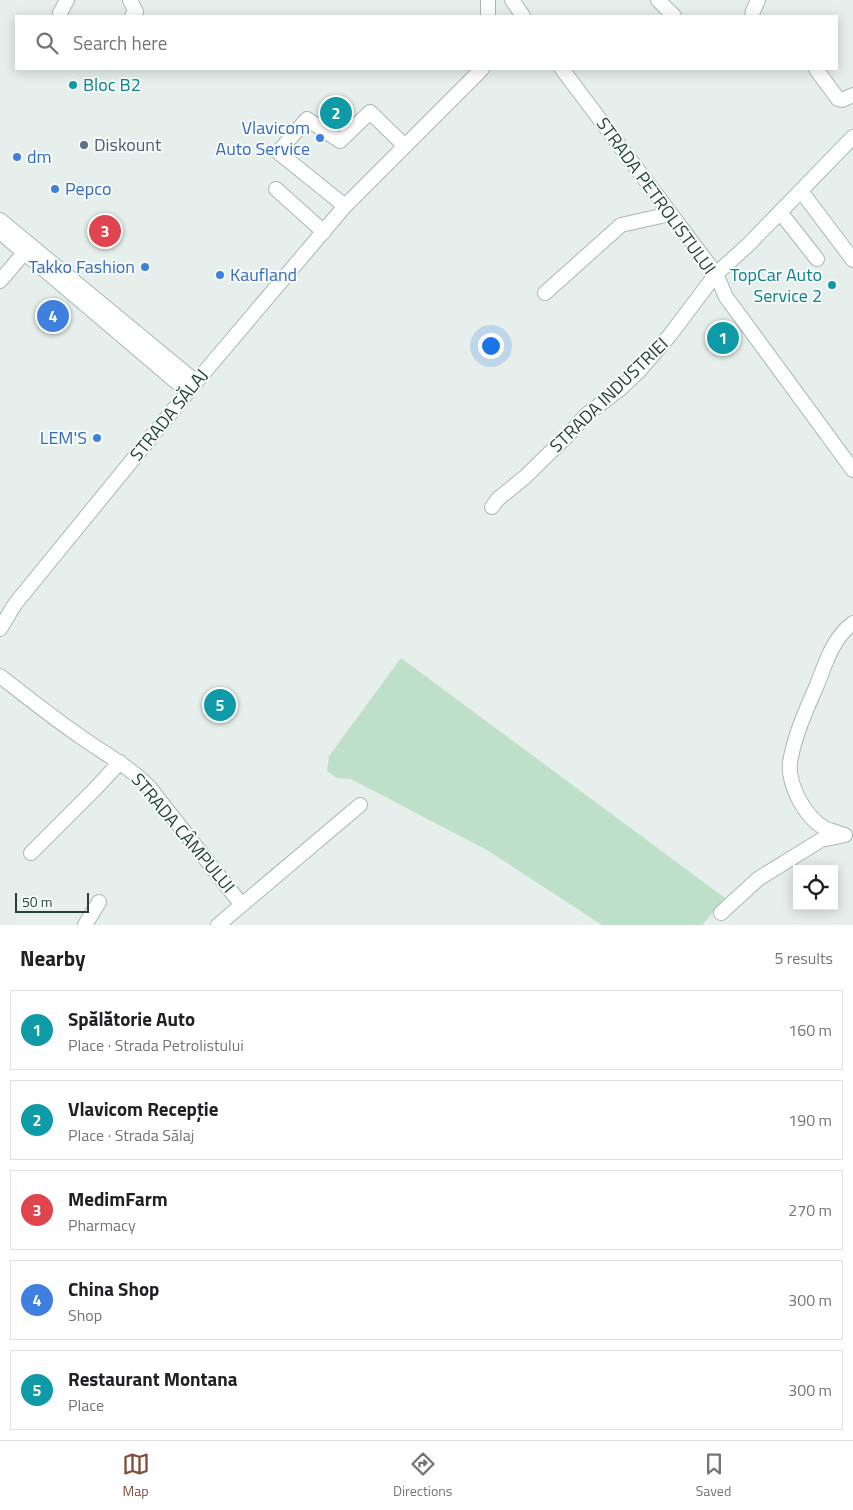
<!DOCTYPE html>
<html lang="en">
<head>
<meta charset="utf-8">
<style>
  :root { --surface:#fff; --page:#f2f2f2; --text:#202124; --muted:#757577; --line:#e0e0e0; --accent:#7f4e3f }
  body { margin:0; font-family:"Titillium Web",sans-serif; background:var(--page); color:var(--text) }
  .controls { position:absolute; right:15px; bottom:15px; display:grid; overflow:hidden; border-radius:0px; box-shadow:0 2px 12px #0003 }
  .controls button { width:45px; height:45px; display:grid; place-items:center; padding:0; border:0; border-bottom:1px solid var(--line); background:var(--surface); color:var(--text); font:25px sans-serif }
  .scale { position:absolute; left:15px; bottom:12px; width:74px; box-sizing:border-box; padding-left:5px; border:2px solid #24423a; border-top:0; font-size:14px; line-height:18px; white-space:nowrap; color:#24423a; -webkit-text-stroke:4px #f7fbf9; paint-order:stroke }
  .you { position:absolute; left:490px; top:345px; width:18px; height:18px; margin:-12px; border:4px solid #fff; border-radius:50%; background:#1a73e8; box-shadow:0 0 0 8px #1a73e833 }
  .badge { display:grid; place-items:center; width:32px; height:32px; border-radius:50%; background:var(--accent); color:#fff; font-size:16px; font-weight:700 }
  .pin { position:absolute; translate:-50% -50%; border:2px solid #fff; box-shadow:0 1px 5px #0006 }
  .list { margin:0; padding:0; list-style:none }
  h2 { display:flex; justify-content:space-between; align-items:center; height:65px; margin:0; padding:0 20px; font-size:21px }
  h2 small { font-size:16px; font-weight:400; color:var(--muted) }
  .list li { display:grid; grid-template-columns:32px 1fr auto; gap:15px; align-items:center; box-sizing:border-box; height:80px; margin:0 10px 10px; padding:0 10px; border:1px solid var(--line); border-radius:0px }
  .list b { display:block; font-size:19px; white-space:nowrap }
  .list p { margin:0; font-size:16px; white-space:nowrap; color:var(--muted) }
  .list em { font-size:16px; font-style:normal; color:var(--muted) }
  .icon { flex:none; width:28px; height:28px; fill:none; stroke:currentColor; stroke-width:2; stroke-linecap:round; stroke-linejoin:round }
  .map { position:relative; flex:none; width:853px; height:925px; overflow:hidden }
  .search { position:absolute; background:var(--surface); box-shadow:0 2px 12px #0003; left:15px; right:15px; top:15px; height:55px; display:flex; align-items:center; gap:12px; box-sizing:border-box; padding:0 18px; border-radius:0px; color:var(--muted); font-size:19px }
  .sheet { height:515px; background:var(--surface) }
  nav { display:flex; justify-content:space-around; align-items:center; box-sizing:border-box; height:70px; border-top:1px solid var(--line); background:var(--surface); font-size:14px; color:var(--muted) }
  nav a { display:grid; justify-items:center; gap:2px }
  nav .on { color:var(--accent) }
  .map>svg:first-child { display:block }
  .green { fill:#bfe0c8 }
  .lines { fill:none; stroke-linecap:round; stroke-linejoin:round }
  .minor-casing { stroke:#a8b8b2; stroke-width:16 }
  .minor { stroke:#fff; stroke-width:14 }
  .culture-dot { fill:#0f9aa8; stroke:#f7fbf9; stroke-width:2 }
  .shop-dot { fill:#3f7fe0; stroke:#f7fbf9; stroke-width:2 }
  .service-dot { fill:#5c6f8a; stroke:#f7fbf9; stroke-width:2 }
  .labels { text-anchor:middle; stroke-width:4; stroke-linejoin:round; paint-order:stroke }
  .culture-label { font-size:18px; fill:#0d838f; stroke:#f7fbf9; text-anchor:start }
  .shop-label { font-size:18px; fill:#366cbe; stroke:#f7fbf9; text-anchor:end }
  .service-label { font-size:18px; fill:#4e5e75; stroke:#f7fbf9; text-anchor:start }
  .street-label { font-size:18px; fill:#24423a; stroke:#f7fbf9 }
</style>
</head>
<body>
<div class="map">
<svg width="853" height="925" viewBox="0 0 853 925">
  <rect width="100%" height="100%" fill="#e6efeb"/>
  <path class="green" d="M401,658l324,240 -23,27h-100l-115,-75 -136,-71 -14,-1 -10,-7 2,-15z"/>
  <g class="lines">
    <g class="minor-casing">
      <path id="minor" d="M130,0l6,12 -4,4
        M488,0v16
        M512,0l11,16
        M658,0l16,16
        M60,16v-3l7,-13
        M752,16l1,-5 5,-11
        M562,69l154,205 10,23 127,173
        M816,69l22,30 4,1 11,-5
        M276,189l48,43
        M801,191l52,69
        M345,206l-67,-54 29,-33 33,22 30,-29 34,33
        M780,212l37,47
        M0,220l196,162
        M0,232l188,160
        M0,281l24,-28
        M545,293l76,-68 49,-11
        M492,507l6,-8 27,-22 45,-44 16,-18 34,-26 19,-18 31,-36 46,-61 32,-29 105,-108
        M0,629l15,-25 181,-222 149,-176 137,-137
        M0,676c27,21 53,42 81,61 24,17 49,30 69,51l91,116
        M844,835c-5,-2 -12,-4 -18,-6 -22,-12 -41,-48 -35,-72 5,-25 16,-49 26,-72 9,-23 16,-47 36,-62
        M31,853l65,-65 24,-26
        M721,913l37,-34 63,-39 24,-5
        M85,925l14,-23
        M218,925l142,-120"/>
    </g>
    <use href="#minor" class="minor"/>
  </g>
  <g class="culture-dot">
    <circle cx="73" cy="85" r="5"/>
    <circle cx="832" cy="285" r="5"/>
  </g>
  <g class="shop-dot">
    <circle cx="320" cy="138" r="5"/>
    <circle cx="17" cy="157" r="5"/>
    <circle cx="55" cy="189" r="5"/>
    <circle cx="145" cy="267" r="5"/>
    <circle cx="220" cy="275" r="5"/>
    <circle cx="97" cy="438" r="5"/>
  </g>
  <circle class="service-dot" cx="84" cy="145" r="5"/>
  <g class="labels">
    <g class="culture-label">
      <text x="83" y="91">Bloc B2</text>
      <text x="822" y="281" text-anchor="end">TopCar Auto<tspan x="822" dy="21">Service 2</tspan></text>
    </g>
    <g class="shop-label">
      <text x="310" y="134">Vlavicom<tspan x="310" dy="21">Auto Service</tspan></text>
      <text x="27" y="163" text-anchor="start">dm</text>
      <text x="65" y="195" text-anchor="start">Pepco</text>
      <text x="135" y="273">Takko Fashion</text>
      <text x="230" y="281" text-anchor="start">Kaufland</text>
      <text x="87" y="444">LEM'S</text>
    </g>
    <g class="service-label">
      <text x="94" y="151">Diskount</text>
    </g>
    <g class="street-label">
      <text transform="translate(656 196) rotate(54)" y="6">STRADA PETROLISTULUI</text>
      <text transform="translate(609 395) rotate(-44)" y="6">STRADA INDUSTRIEI</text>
      <text transform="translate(169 415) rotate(-51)" y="6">STRADA SĂLAJ</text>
      <text transform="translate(183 833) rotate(50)" y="6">STRADA CÂMPULUI</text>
    </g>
  </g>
</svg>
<div class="controls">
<button><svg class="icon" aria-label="locate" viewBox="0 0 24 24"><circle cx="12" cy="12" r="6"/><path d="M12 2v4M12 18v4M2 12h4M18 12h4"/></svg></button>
</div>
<div class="scale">50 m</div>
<div class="you"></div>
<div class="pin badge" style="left:723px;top:338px;background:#0f9aa8">1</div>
<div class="pin badge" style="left:336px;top:113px;background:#0f9aa8">2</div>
<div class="pin badge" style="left:105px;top:231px;background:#e0444e">3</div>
<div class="pin badge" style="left:53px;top:316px;background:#3f7fe0">4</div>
<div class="pin badge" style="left:220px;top:705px;background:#0f9aa8">5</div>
<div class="search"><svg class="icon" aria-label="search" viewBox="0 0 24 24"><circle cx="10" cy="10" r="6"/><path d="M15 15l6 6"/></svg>Search here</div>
</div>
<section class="sheet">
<h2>Nearby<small>5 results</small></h2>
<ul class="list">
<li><span class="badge" style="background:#0f9aa8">1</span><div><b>Spălătorie Auto</b><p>Place · Strada Petrolistului</p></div><em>160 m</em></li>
<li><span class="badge" style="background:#0f9aa8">2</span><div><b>Vlavicom Recepție</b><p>Place · Strada Sălaj</p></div><em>190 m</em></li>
<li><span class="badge" style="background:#e0444e">3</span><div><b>MedimFarm</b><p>Pharmacy</p></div><em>270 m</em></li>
<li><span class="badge" style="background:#3f7fe0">4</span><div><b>China Shop</b><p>Shop</p></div><em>300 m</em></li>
<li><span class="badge" style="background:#0f9aa8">5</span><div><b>Restaurant Montana</b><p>Place</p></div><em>300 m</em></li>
</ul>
</section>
<nav>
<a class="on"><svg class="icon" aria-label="map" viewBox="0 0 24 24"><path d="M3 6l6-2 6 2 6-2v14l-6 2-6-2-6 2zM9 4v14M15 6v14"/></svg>Map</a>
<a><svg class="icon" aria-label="directions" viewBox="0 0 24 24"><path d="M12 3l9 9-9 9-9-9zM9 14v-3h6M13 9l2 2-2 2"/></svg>Directions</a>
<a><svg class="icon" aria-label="saved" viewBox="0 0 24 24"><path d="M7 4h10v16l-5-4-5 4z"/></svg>Saved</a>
</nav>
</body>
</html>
